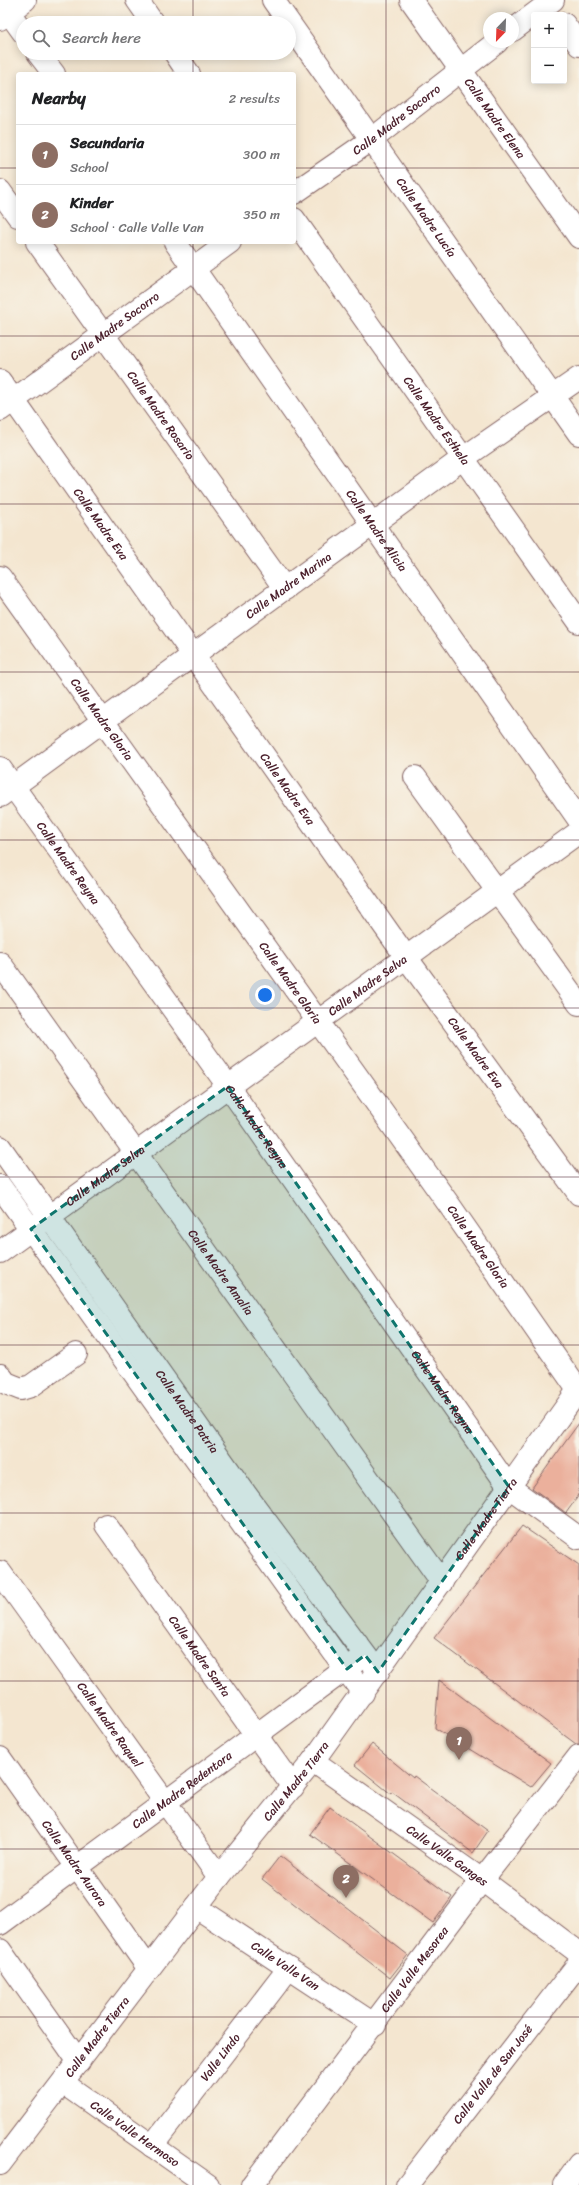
<!DOCTYPE html>
<html lang="en">
<head>
<meta charset="utf-8">
<style>
  :root { --surface:#fff; --page:#f6f6f6; --text:#202124; --muted:#757577; --line:#e0e0e0; --accent:#c8321e }
  body { margin:0; font-family:Sriracha,sans-serif; background:var(--page); color:var(--text) }
  .controls { position:absolute; right:12px; top:12px; display:grid; overflow:hidden; border-radius:4px; box-shadow:0 2px 10px #0003 }
  .controls button { width:36px; height:36px; display:grid; place-items:center; padding:0; border:0; border-bottom:1px solid var(--line); background:var(--surface); color:var(--text); font:20px sans-serif }
  .compass { position:absolute; left:483px; top:12px; width:36px; height:36px; border-radius:50%; background:var(--surface); box-shadow:0 2px 10px #0003; rotate:203deg }
  .you { position:absolute; left:265px; top:995px; width:14px; height:14px; margin:-10px; border:3px solid #fff; border-radius:50%; background:#1a73e8; box-shadow:0 0 0 6px #1a73e833 }
  .badge { display:grid; place-items:center; width:26px; height:26px; border-radius:50%; background:var(--accent); color:#fff; font-size:13px; font-weight:700 }
  .pin { position:absolute; translate:-50% -33px; filter:drop-shadow(0 1px 2px #0008) }
  .pin::after { content:''; position:absolute; top:21px; width:14px; height:12px; background:inherit; clip-path:polygon(0 0,100% 0,50% 100%) }
  .list { margin:0; padding:0; list-style:none }
  h2 { display:flex; justify-content:space-between; align-items:center; height:52px; margin:0; padding:0 16px; font-size:17px }
  h2 small { font-size:13px; font-weight:400; color:var(--muted) }
  .list li { display:grid; grid-template-columns:26px 1fr auto; gap:12px; align-items:center; box-sizing:border-box; height:60px; padding:0 16px; border-top:1px solid var(--line) }
  .list b { display:block; font-size:15px; white-space:nowrap }
  .list p { margin:0; font-size:13px; white-space:nowrap; color:var(--muted) }
  .list em { font-size:13px; font-style:normal; color:var(--muted) }
  .icon { flex:none; width:22px; height:22px; fill:none; stroke:currentColor; stroke-width:2; stroke-linecap:round; stroke-linejoin:round }
  .map { position:relative; flex:none; width:579px; height:2185px; overflow:hidden }
  .search { position:absolute; background:var(--surface); box-shadow:0 2px 10px #0003; left:16px; top:16px; width:280px; height:44px; display:flex; align-items:center; gap:10px; box-sizing:border-box; padding:0 14px; border-radius:22px; color:var(--muted); font-size:15px }
  .panel { position:absolute; background:var(--surface); box-shadow:0 2px 10px #0003; left:16px; top:72px; width:280px; height:172px; border-radius:4px }
  .map>svg:first-child { display:block }
  .building { fill:#ebb09c }
  .lines { fill:none; stroke-linecap:round; stroke-linejoin:round }
  .minor-casing { stroke:#866565; stroke-width:24 }
  .minor { stroke:#fff; stroke-width:22 }
  .marked { fill:#0f766e; fill-opacity:0.2; stroke:#0f766e; stroke-width:3; stroke-dasharray:8 5; stroke-linejoin:round }
  .grid { fill:none; stroke:#4a1f2b; stroke-width:1; stroke-opacity:0.55 }
  .labels { text-anchor:middle; stroke-width:3; stroke-linejoin:round; paint-order:stroke }
  .street-label { font-size:12px; fill:#4a1f2b; stroke:#f7f3e8 }
</style>
</head>
<body>
<div class="map">
<svg width="579" height="2185" viewBox="0 0 579 2185">
  <rect width="100%" height="100%" fill="#f7f3e8"/>
  <filter id="ink" filterUnits="userSpaceOnUse"><feTurbulence type="fractalNoise" baseFrequency=".025" numOctaves="2"/><feDisplacementMap in="SourceGraphic" scale="8" xChannelSelector="R" yChannelSelector="G"/><feConvolveMatrix kernelMatrix="1 2 1 2 8 2 1 2 1" color-interpolation-filters="sRGB"/></filter>
  <filter id="wash" filterUnits="userSpaceOnUse"><feTurbulence type="fractalNoise" baseFrequency=".012" numOctaves="4" result="noise"/><feDisplacementMap in="SourceGraphic" scale="16" xChannelSelector="R" yChannelSelector="G"/><feGaussianBlur stdDeviation="0.9" result="paint"/><feColorMatrix in="noise" values="0 0 0 0 0 0 0 0 0 0 0 0 0 0 0 0 0 1.4 0 .05"/><feComposite in="paint" operator="in"/></filter>
  <g filter="url(#wash)">
    <rect width="100%" height="100%" fill="#f4e6d0"/>
    <g id="blocks">
      <path class="building" d="M579,1423v72l-13,18 -34,-25z
        M522,1526l57,39v179h-3l-142,-106z
        M439,1680l112,83 -20,24 -96,-59z
        M372,1744l41,34 1,-2 74,55 -15,22 -81,-61 -1,2 -36,-29z
        M330,1807l122,90 -19,26 -123,-89z
        M280,1856l128,99 -18,23 -128,-99z"/>
    </g>
  </g>
  <g filter="url(#ink)">
    <use href="#blocks" fill-opacity="0" stroke="#866565" stroke-width="1"/>
    <g class="lines">
      <g class="minor-casing">
        <g id="minor">
          <path d="M0,0l23,32"/>
          <path d="M137,0l16,23"/>
          <path id="s1" d="M273,0l306,434"/>
          <path id="s2" d="M411,0l168,237"/>
          <path d="M0,19l25,-19"/>
          <path d="M564,24l15,21"/>
          <path d="M513,30l40,-30"/>
          <path d="M38,53l16,21"/>
          <path d="M175,53l14,21"/>
          <path d="M0,191l18,25"/>
          <path id="s3" d="M294,193l77,-53 126,-98"/>
          <path id="s4" d="M294,219l285,403"/>
          <path id="s5" d="M37,242l248,347"/>
          <path id="s6" d="M175,242l404,578"/>
          <path id="s7" d="M0,381l406,576 173,237"/>
          <path id="s8" d="M0,410l230,-168"/>
          <path id="s9" d="M0,577l450,629 128,184"/>
          <path id="s10" d="M0,768l228,318 281,401 70,51"/>
          <path d="M415,777l164,227"/>
          <path id="s11" d="M0,796l462,-337 117,-81"/>
          <path id="s12" d="M0,963l442,619"/>
          <path id="s13" d="M0,1147l247,349 131,176"/>
          <path d="M0,1186l363,507"/>
          <path id="s14" d="M0,1252l579,-420"/>
          <path d="M0,1375l6,8 15,6 10,-3 45,-32"/>
          <path id="s15" d="M106,1525l187,262"/>
          <path id="s16" d="M0,1572l219,305"/>
          <path id="s17" d="M0,1758l149,211"/>
          <path id="s18" d="M313,1761l169,119 97,73"/>
          <path id="s19" d="M196,1907l179,118"/>
          <path id="s20" d="M0,1924l358,-264"/>
          <path d="M0,1950l79,112"/>
          <path id="s21" d="M63,2083l145,102"/>
          <path id="s22" d="M152,2146l137,-178"/>
          <path id="s23" d="M0,2164l219,-287 94,-116 266,-372"/>
          <path id="s24" d="M252,2185l230,-305 97,-124"/>
          <path id="s25" d="M407,2185l172,-222"/>
          <path d="M564,2185l15,-21"/>
        </g>
      </g>
      <use href="#minor" class="minor"/>
    </g>
  </g>
  <path class="marked" d="M228,1086l281,401 -131,185 -13,-17 -18,14 -316,-440z"/>
  <path class="grid" d="M193,0v23M386,0v2185M193,53v21M0,168h18M294,168h285M193,242v1943M0,336h579M0,504h579M0,672h579M0,840h579M0,1008h579M0,1177h579M0,1345h579M0,1513h579M0,1681h579M0,1849h579M0,2017h579"/>
  <g class="labels">
    <g class="street-label">
      <text dy="4" stroke="none"><textPath href="#s2" startOffset="145">Calle Madre Elena</textPath></text>
      <text dy="4" stroke="none"><textPath href="#s3" startOffset="126">Calle Madre Socorro</textPath></text>
      <text dy="4" stroke="none"><textPath href="#s1" startOffset="266">Calle Madre Lucía</textPath></text>
      <text dy="4" stroke="none"><textPath href="#s8" startOffset="142">Calle Madre Socorro</textPath></text>
      <text dy="4" stroke="none"><textPath href="#s5" startOffset="213">Calle Madre Rosario</textPath></text>
      <text dy="4" stroke="none"><textPath href="#s4" startOffset="247">Calle Madre Esthela</textPath></text>
      <text dy="4" stroke="none"><textPath href="#s7" startOffset="175">Calle Madre Eva</textPath></text>
      <text dy="4" stroke="none"><textPath href="#s6" startOffset="352">Calle Madre Alicia</textPath></text>
      <text dy="4" stroke="none"><textPath href="#s11" startOffset="357">Calle Madre Marina</textPath></text>
      <text dy="4" stroke="none"><textPath href="#s9" startOffset="175">Calle Madre Gloria</textPath></text>
      <text dy="4" stroke="none"><textPath href="#s7" startOffset="499">Calle Madre Eva</textPath></text>
      <text dy="4" stroke="none"><textPath href="#s10" startOffset="117">Calle Madre Reyna</textPath></text>
      <text dy="4" stroke="none"><textPath href="#s9" startOffset="499">Calle Madre Gloria</textPath></text>
      <text dy="4" stroke="none"><textPath href="#s14" startOffset="454">Calle Madre Selva</textPath></text>
      <text dy="4" stroke="none"><textPath href="#s7" startOffset="823">Calle Madre Eva</textPath></text>
      <text dy="4" stroke="none"><textPath href="#s10" startOffset="441">Calle Madre Reyna</textPath></text>
      <text dy="4" stroke="none"><textPath href="#s14" startOffset="130">Calle Madre Selva</textPath></text>
      <text dy="4" stroke="none"><textPath href="#s9" startOffset="823">Calle Madre Gloria</textPath></text>
      <text dy="4" stroke="none"><textPath href="#s12" startOffset="380">Calle Madre Amalia</textPath></text>
      <text dy="4" stroke="none"><textPath href="#s10" startOffset="765">Calle Madre Reyna</textPath></text>
      <text dy="4" stroke="none"><textPath href="#s13" startOffset="324">Calle Madre Patria</textPath></text>
      <text dy="4" stroke="none"><textPath href="#s23" startOffset="808">Calle Madre Tierra</textPath></text>
      <text dy="4" stroke="none"><textPath href="#s15" startOffset="161">Calle Madre Santa</textPath></text>
      <text dy="4" stroke="none"><textPath href="#s16" startOffset="188">Calle Madre Raquel</textPath></text>
      <text dy="4" stroke="none"><textPath href="#s23" startOffset="484">Calle Madre Tierra</textPath></text>
      <text dy="4" stroke="none"><textPath href="#s20" startOffset="226">Calle Madre Redentora</textPath></text>
      <text dy="4" stroke="none"><textPath href="#s18" startOffset="164">Calle Valle Ganges</textPath></text>
      <text dy="4" stroke="none"><textPath href="#s17" startOffset="129">Calle Madre Aurora</textPath></text>
      <text dy="4" stroke="none"><textPath href="#s19" startOffset="107">Calle Valle Van</textPath></text>
      <text dy="4" stroke="none"><textPath href="#s24" startOffset="270">Calle Valle Mesorea</textPath></text>
      <text dy="4" stroke="none"><textPath href="#s23" startOffset="160">Calle Madre Tierra</textPath></text>
      <text dy="4" stroke="none"><textPath href="#s22" startOffset="112">Valle Lindo</textPath></text>
      <text dy="4" stroke="none"><textPath href="#s25" startOffset="140">Calle Valle de San José</textPath></text>
      <text dy="4" stroke="none"><textPath href="#s21" startOffset="88">Calle Valle Hermoso</textPath></text>
    </g>
  </g>
</svg>
<div class="controls">
<button>+</button>
<button>−</button>
</div>
<svg class="compass" viewBox="-18 -18 36 36"><path d="M0-13l5 13h-10z" fill="#e53935"/><path d="M0 13l5-13h-10z" fill="#757577"/></svg>
<div class="you"></div>
<div class="pin badge" style="left:459px;top:1760px;background:#8d6e63">1</div>
<div class="pin badge" style="left:346px;top:1898px;background:#8d6e63">2</div>
<div class="search"><svg class="icon" aria-label="search" viewBox="0 0 24 24"><circle cx="10" cy="10" r="6"/><path d="M15 15l6 6"/></svg>Search here</div>
<section class="panel">
<h2>Nearby<small>2 results</small></h2>
<ul class="list">
<li><span class="badge" style="background:#8d6e63">1</span><div><b>Secundaria</b><p>School</p></div><em>300 m</em></li>
<li><span class="badge" style="background:#8d6e63">2</span><div><b>Kinder</b><p>School · Calle Valle Van</p></div><em>350 m</em></li>
</ul>
</section>
</div>
</body>
</html>
